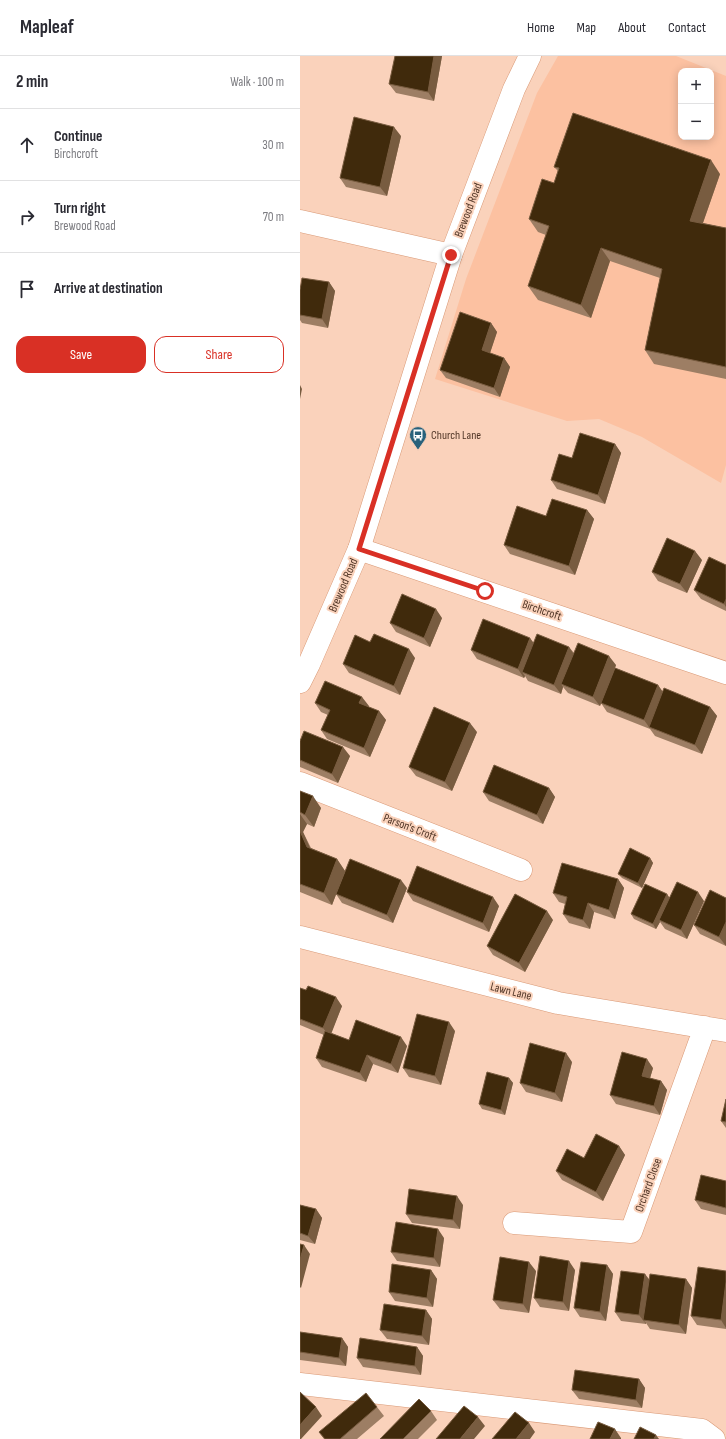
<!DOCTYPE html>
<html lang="en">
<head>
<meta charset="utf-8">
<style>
  :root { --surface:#fff; --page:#f2f2f3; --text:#2b2b33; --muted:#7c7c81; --line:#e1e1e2; --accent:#d93025 }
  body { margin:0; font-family:"Sofia Sans Condensed",sans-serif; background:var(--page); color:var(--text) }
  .controls { position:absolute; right:12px; top:12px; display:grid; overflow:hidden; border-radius:8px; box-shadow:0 2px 10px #0003 }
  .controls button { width:36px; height:36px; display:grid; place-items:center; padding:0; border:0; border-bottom:1px solid var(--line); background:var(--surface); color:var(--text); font:20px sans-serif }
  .stop { position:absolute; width:12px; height:12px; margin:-9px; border:3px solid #d93025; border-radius:50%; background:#fff }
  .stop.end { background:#d93025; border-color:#fff; box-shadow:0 1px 4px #0008 }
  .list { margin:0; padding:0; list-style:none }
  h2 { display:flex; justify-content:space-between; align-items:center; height:52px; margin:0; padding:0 16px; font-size:17px }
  h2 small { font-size:13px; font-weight:400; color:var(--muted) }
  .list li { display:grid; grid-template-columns:26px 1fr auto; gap:12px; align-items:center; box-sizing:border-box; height:72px; padding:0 16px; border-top:1px solid var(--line) }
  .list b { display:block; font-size:15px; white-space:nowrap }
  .list p { margin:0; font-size:13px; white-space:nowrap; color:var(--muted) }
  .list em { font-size:13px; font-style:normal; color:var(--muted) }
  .actions { display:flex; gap:8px; padding:12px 16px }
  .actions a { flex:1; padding:9px 0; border:1px solid var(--accent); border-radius:12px; text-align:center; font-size:14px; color:var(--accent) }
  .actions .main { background:var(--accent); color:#fff }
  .icon { flex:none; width:22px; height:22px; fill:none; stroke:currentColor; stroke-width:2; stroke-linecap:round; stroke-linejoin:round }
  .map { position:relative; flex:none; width:426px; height:1383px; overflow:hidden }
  header { display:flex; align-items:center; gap:24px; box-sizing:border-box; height:56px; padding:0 20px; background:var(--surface); border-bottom:1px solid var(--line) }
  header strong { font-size:19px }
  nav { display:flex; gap:22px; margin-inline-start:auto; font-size:14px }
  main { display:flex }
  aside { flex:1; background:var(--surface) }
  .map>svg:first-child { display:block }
  .built { fill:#fcc1a1; fill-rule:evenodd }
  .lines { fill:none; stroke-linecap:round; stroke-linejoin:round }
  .minor-casing { stroke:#d99976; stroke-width:23 }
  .tertiary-casing { stroke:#d99976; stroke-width:23 }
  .minor { stroke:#fff; stroke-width:22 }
  .tertiary { stroke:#fff; stroke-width:22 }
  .wall { fill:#9d7e64 }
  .shaded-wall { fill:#785c40 }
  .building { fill:#402a0c; stroke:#785c40 }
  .route { stroke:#d93025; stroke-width:5 }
  .labels { text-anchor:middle; stroke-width:4; stroke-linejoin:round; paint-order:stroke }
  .street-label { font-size:12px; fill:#4f3425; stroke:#fad2bb }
  .poi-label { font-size:12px; fill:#4f3425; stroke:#fad2bb; text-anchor:start }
</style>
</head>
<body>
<header>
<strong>Mapleaf</strong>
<nav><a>Home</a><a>Map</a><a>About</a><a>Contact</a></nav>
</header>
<main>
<aside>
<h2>2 min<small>Walk · 100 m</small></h2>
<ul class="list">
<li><svg class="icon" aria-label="ahead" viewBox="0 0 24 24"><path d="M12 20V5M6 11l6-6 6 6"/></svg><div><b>Continue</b><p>Birchcroft</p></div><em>30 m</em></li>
<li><svg class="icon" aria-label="right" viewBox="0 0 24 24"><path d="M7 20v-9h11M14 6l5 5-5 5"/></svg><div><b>Turn right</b><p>Brewood Road</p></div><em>70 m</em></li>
<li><svg class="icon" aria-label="arrive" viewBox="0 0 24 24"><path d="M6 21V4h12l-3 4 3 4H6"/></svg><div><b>Arrive at destination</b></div></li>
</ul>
<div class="actions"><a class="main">Save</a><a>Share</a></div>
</aside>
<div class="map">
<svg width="426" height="1383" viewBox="0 0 426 1383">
  <rect width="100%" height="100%" fill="#fad2bb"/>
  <path class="built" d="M258,0h118l50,20v389l-5,18 -79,-46 -43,-18 -32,2 -132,-42 31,-100 71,-186zM381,15h30v66h-30z"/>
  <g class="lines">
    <g class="minor-casing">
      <path id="minor" d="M0,165l151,34
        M59,493l367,124
        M0,727l221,87
        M0,881l258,66 168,28
        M214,1167l117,9 74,-205
        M0,1328l402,46 12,9"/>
    </g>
    <g class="tertiary-casing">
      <path id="tertiary" d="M0,626l9,-18 50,-115 92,-294 63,-166 16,-33"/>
    </g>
    <use href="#minor" class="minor"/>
    <use href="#tertiary" class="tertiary"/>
  </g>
  <path class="wall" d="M95,0h47l-8,45 -38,-8 -7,-9z
    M101,80l-14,60 -41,-9 -6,-9z
    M254,111l166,7 -17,49 23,5v151l-72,-15 -9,-14 15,-72 -50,-17 -19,57 -53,-18 -10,-14 18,-51 -8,-3 -9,-13 25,-36 4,-12z
    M29,226l6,9 -7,37 -26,-5 -2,-3v-30z
    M191,267l6,9 -7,21 14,5 6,9 -10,30 -54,-19 -6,-8z
    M315,388l6,9 -16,51 -48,-15 -6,-9 21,-22z
    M287,454l7,9 -19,56 -65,-21 -6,-9 42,-29z
    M402,504l-15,33 -29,-12 -6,-9z
    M426,509v46l-25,-12 -7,-9z
    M142,562l-12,29 -34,-15 -6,-9z
    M70,586l45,16 -15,37 -51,-22 -6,-9z
    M233,587l36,4 5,6 42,12 -1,3 43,17 5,7 47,15 7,9 -15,38 -47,-18 -5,-7 -43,-17 -6,-9 7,-19 -8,22 -32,-13 -5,-6 -2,7 -33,-13 -3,-5 -1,2 -47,-19 -6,-9z
    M15,647l54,3 -1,1 11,4 7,9 -16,37 -43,-18 -6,-9 7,-15 -7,-3z
    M177,676l-25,59 -36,-15 -7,-9z
    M0,685l50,15 -12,27 -38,-16z
    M249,732l6,9 -12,27 -54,-23 -6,-9z
    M0,735l21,17 -7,19 -7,-3 -4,8 8,16 26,11 8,12 -13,34 -32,-13z
    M350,802l3,5 -11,25 -20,-10 -4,-4z
    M318,823l6,9 -9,31 -21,-7 -4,17 -21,-6 -6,-9 2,-10 -6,-2 -6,-9z
    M107,832l-14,35 -51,-20 -6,-9z
    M107,836l92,14 -10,26 -76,-31z
    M367,838l2,3 35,4 -17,38 -22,-10 -5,-7 -4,7 -22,-10 -3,-5z
    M426,842v48l-26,-12 -6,-9z
    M253,864l-28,52 -32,-17 -6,-9z
    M0,932l42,18 -11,27 18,7 58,6 -9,27 -25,-9 -7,18 -44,-15 -6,-9 8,-23 -24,-10z
    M155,975l-14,54 -32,-8 -6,-9z
    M272,1006l-10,40 -36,-10 -6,-9z
    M353,1012l-3,10 11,3 6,9 -7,25 -44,-11 -6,-9z
    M209,1022l4,5 -8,32 -23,-6 -3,-5z
    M426,1043v29l-5,-7z
    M319,1090l6,9 -22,46 -41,-21 -6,-9 28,-13z
    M426,1125v34l-25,-6 -6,-9z
    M0,1149l16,4 6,9 -7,26 -15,-4z
    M163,1149l-3,24 -48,-6 -6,-9z
    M144,1182l-4,29 -43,-6 -6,-9z
    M307,1209l6,9 -7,47 -26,-4 -6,-9z
    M131,1214l6,9 -4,28 -38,-6 -6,-9z
    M275,1214l-6,41 -29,-4 -6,-9z
    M236,1215l-7,42 -29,-4 -7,-9z
    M426,1215v58l-29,-4 -6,-9z
    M386,1223l6,9 -6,46 -36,-5 -4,-6v1l-25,-3 -6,-9 34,-32z
    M126,1254l6,9 -3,26 -42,-6 -7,-9z
    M0,1276l42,6 6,9 -2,19 -46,-6z
    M117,1291l6,9 -2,19 -58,-8 -6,-9z
    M339,1323l6,9 -3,20 -63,-9 -7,-9z
    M77,1351l7,9 -27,23h-33l-5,-7z
    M131,1355l6,9 -19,19h-38z"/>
  <path class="shaded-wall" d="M134,0h8l-8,45 -6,-9z
    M94,71l7,9 -14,60 -7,-9z
    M411,104l9,14 -21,60 -9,-13z
    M301,192l9,13 -19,57 -10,-13z
    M29,226l6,9 -7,37 -6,-9z
    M191,267l6,9 -9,27 -6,-9z
    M204,302l6,9 -10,30 -6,-9z
    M0,329l2,4 -2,10z
    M315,388l6,9 -16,51 -7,-9z
    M287,454l7,9 -19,56 -6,-9z
    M395,495l7,9 -15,33 -7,-9z
    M426,543v8l-2,-3z
    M136,553l6,9 -12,29 -6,-9z
    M230,582l6,8 -14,26 3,4 -1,2 -6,-9z
    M269,591l6,9 -14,28 2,3 -2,7 -7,-9z
    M109,593l6,9 -15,37 -6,-9z
    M309,600l7,9 -16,41 -7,-9z
    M358,629l6,9 -15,33 -5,-7z
    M62,641l7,9 -3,6 -7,-9z
    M410,651l7,9 -15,38 -7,-9z
    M79,655l7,9 -16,37 -6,-9z
    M170,667l7,9 -25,59 -7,-9z
    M43,691l7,9 -12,27 -6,-9z
    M249,732l6,9 -12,27 -6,-9z
    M13,740l8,12 -7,19 -9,-12z
    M0,758l7,10 -4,8 12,27 -8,-12 -7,-16z
    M350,802l3,5 -11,25 -4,-5z
    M37,803l8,12 -13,34 -8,-12z
    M318,823l6,9 -9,31 -6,-9z
    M101,824l6,8 -14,35 -6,-8z
    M398,836l6,9 -17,38 -6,-9z
    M367,838l3,5 -11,21 1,2 -4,7 -3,-5z
    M193,841l6,9 -10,26 -6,-9z
    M288,847l6,9 -4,17 -7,-9z
    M247,855l6,9 -28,52 -6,-9z
    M426,866v24l-7,-9z
    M36,941l6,9 -12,31 -7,-9z
    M149,966l6,9 -14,54 -6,-9z
    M101,981l6,9 -9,27 -7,-9z
    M266,997l6,9 -10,40 -7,-9z
    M67,999l6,9 -7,18 -6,-9z
    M347,1003l6,9 -5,17 -6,-9z
    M209,1022l4,5 -8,32 -4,-5z
    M361,1025l6,9 -7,25 -6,-9z
    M319,1090l6,9 -22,46 -7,-9z
    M157,1140l6,9 -3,24 -7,-9z
    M16,1153l6,9 -7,26 -7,-8z
    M138,1173l6,9 -4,29 -6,-9z
    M4,1189l6,9 -9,34 -1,-1v-27z
    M269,1205l6,9 -6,41 -6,-9z
    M229,1206l7,9 -7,42 -6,-9z
    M307,1209l6,9 -7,47 -6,-9z
    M131,1214l6,9 -4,28 -6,-9z
    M345,1218l7,9 -9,37 3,3v1l-7,-9z
    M386,1223l6,9 -6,46 -7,-9z
    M426,1226v46l-5,-8z
    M126,1254l6,9 -3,26 -7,-9z
    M42,1282l6,9 -2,19 -7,-8z
    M117,1291l6,9 -2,19 -6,-9z
    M339,1323l6,9 -3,20 -6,-8z
    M16,1351l6,9 -21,23h-1v-14z
    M178,1361l7,9 -11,13h-14z
    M229,1367l6,9 -5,7h-14z
    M315,1373l6,9v1h-11z
    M356,1379l3,4h-5z"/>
  <path class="building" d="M95,0h39l-6,36 -39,-8z
    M273,57l138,47 -21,61 36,7v139l-81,-17 17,-81 -61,-21 -20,57 -53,-19 21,-60 -20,-7 13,-40 12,4 5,-15 -5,-1z
    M54,61l40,10 -14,60 -40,-9z
    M2,222l27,4 -7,37 -22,-4v-25z
    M160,256l31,11 -9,27 22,8 -10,30 -54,-18z
    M280,377l35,11 -17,51 -47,-15 8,-26 13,4z
    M252,443l35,11 -18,56 -65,-21 13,-39 29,10z
    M367,482l28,13 -15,33 -28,-12z
    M409,501l17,8v34l-2,5 -30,-14z
    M102,538l34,15 -12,29 -34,-15z
    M183,563l47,19 -12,31 -47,-19z
    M74,578l35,15 -15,37 -51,-22 12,-29 15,7z
    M237,578l32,13 -15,38 -32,-13z
    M278,587l31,13 -16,41 -32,-13z
    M315,612l43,17 -14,35 -43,-17z
    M25,625l37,16 -3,6 20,8 -15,37 -43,-18 9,-20 -15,-7z
    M364,632l46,19 -15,38 -46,-18z
    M134,651l36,16 -25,59 -36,-15z
    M4,675l39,16 -11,27 -32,-14v-19z
    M194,709l55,23 -12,27 -54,-23z
    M0,735l13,5 -8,19 -5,-3z
    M0,775l7,16 30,12 -13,34 -24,-9z
    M330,792l20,10 -12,25 -20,-9z
    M50,803l51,21 -14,35 -51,-21z
    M262,807l56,16 -9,31 -21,-7 -5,17 -20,-6 4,-17 -14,-4z
    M117,810l76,31 -10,26 -76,-31z
    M377,826l21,10 -17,38 -22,-10z
    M345,828l22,10 -14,30 -22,-10z
    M410,834l16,8v24l-7,15 -25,-12z
    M215,838l32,17 -28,52 -32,-17z
    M8,930l28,11 -13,31 -23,-9v-31l6,2z
    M117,958l32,8 -14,54 -32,-8z
    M56,964l45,17 -10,27 -24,-9 -7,18 -44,-15 9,-27 24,9z
    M230,987l36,10 -11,40 -35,-10z
    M322,996l25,7 -5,17 19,5 -7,25 -44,-11z
    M187,1016l22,6 -8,32 -22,-6z
    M426,1043v23l-5,-1z
    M296,1078l23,12 -23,46 -40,-21 11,-22 17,9z
    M401,1119l25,6v27l-31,-8z
    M109,1133l48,7 -4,24 -47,-6z
    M0,1149l16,4 -8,27 -8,-3z
    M96,1166l42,7 -4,29 -43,-6z
    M0,1188l4,1 -4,15z
    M240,1200l29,5 -6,41 -29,-4z
    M200,1201l29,5 -6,42 -30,-4z
    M281,1206l26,3 -7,47 -26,-4z
    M92,1208l39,6 -4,28 -38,-6z
    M398,1211l28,4v11l-5,38 -30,-4z
    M321,1215l24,3 -6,41 -24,-3z
    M350,1218l36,5 -7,46 -36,-5z
    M84,1248l42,6 -4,26 -42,-6z
    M0,1276l42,6 -3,20 -39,-6z
    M60,1282l57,9 -2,19 -58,-8z
    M275,1314l64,9 -3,21 -64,-10z
    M0,1336l16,15 -16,18z
    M66,1337l11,14 -37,32h-15l-6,-7z
    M119,1343l12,12 -28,28h-23z
    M164,1350l14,11 -18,22h-24z
    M215,1356l14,11 -13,16h-24z
    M298,1366l17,7 -5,10h-20z
    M340,1371l16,8 -2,4h-20z"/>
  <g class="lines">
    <path class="route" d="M151,199l-92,294 126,42"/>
  </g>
  <defs>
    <g id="bus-pin" transform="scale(0.9)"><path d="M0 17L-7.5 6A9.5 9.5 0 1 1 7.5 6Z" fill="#28617b" stroke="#fad2bb"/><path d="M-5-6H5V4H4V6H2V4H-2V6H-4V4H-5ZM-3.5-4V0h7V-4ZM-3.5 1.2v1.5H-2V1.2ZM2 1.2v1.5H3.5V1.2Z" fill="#fff"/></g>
  </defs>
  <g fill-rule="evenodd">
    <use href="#bus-pin" x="118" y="379"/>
  </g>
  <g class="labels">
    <g class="street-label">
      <text transform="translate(168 154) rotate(-69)" y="4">Brewood Road</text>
      <text transform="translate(43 529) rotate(-67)" y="4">Brewood Road</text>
      <text transform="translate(242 554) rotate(19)" y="4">Birchcroft</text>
      <text transform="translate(110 771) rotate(21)" y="4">Parson's Croft</text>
      <text transform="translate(211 935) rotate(14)" y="4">Lawn Lane</text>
      <text transform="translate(348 1129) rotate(-70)" y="4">Orchard Close</text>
    </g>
    <g class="poi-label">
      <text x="131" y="383">Church Lane</text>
    </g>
  </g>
</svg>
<div class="controls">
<button>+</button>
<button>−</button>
</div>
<div class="stop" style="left:185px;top:535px"></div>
<div class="stop end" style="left:151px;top:199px"></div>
</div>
</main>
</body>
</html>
